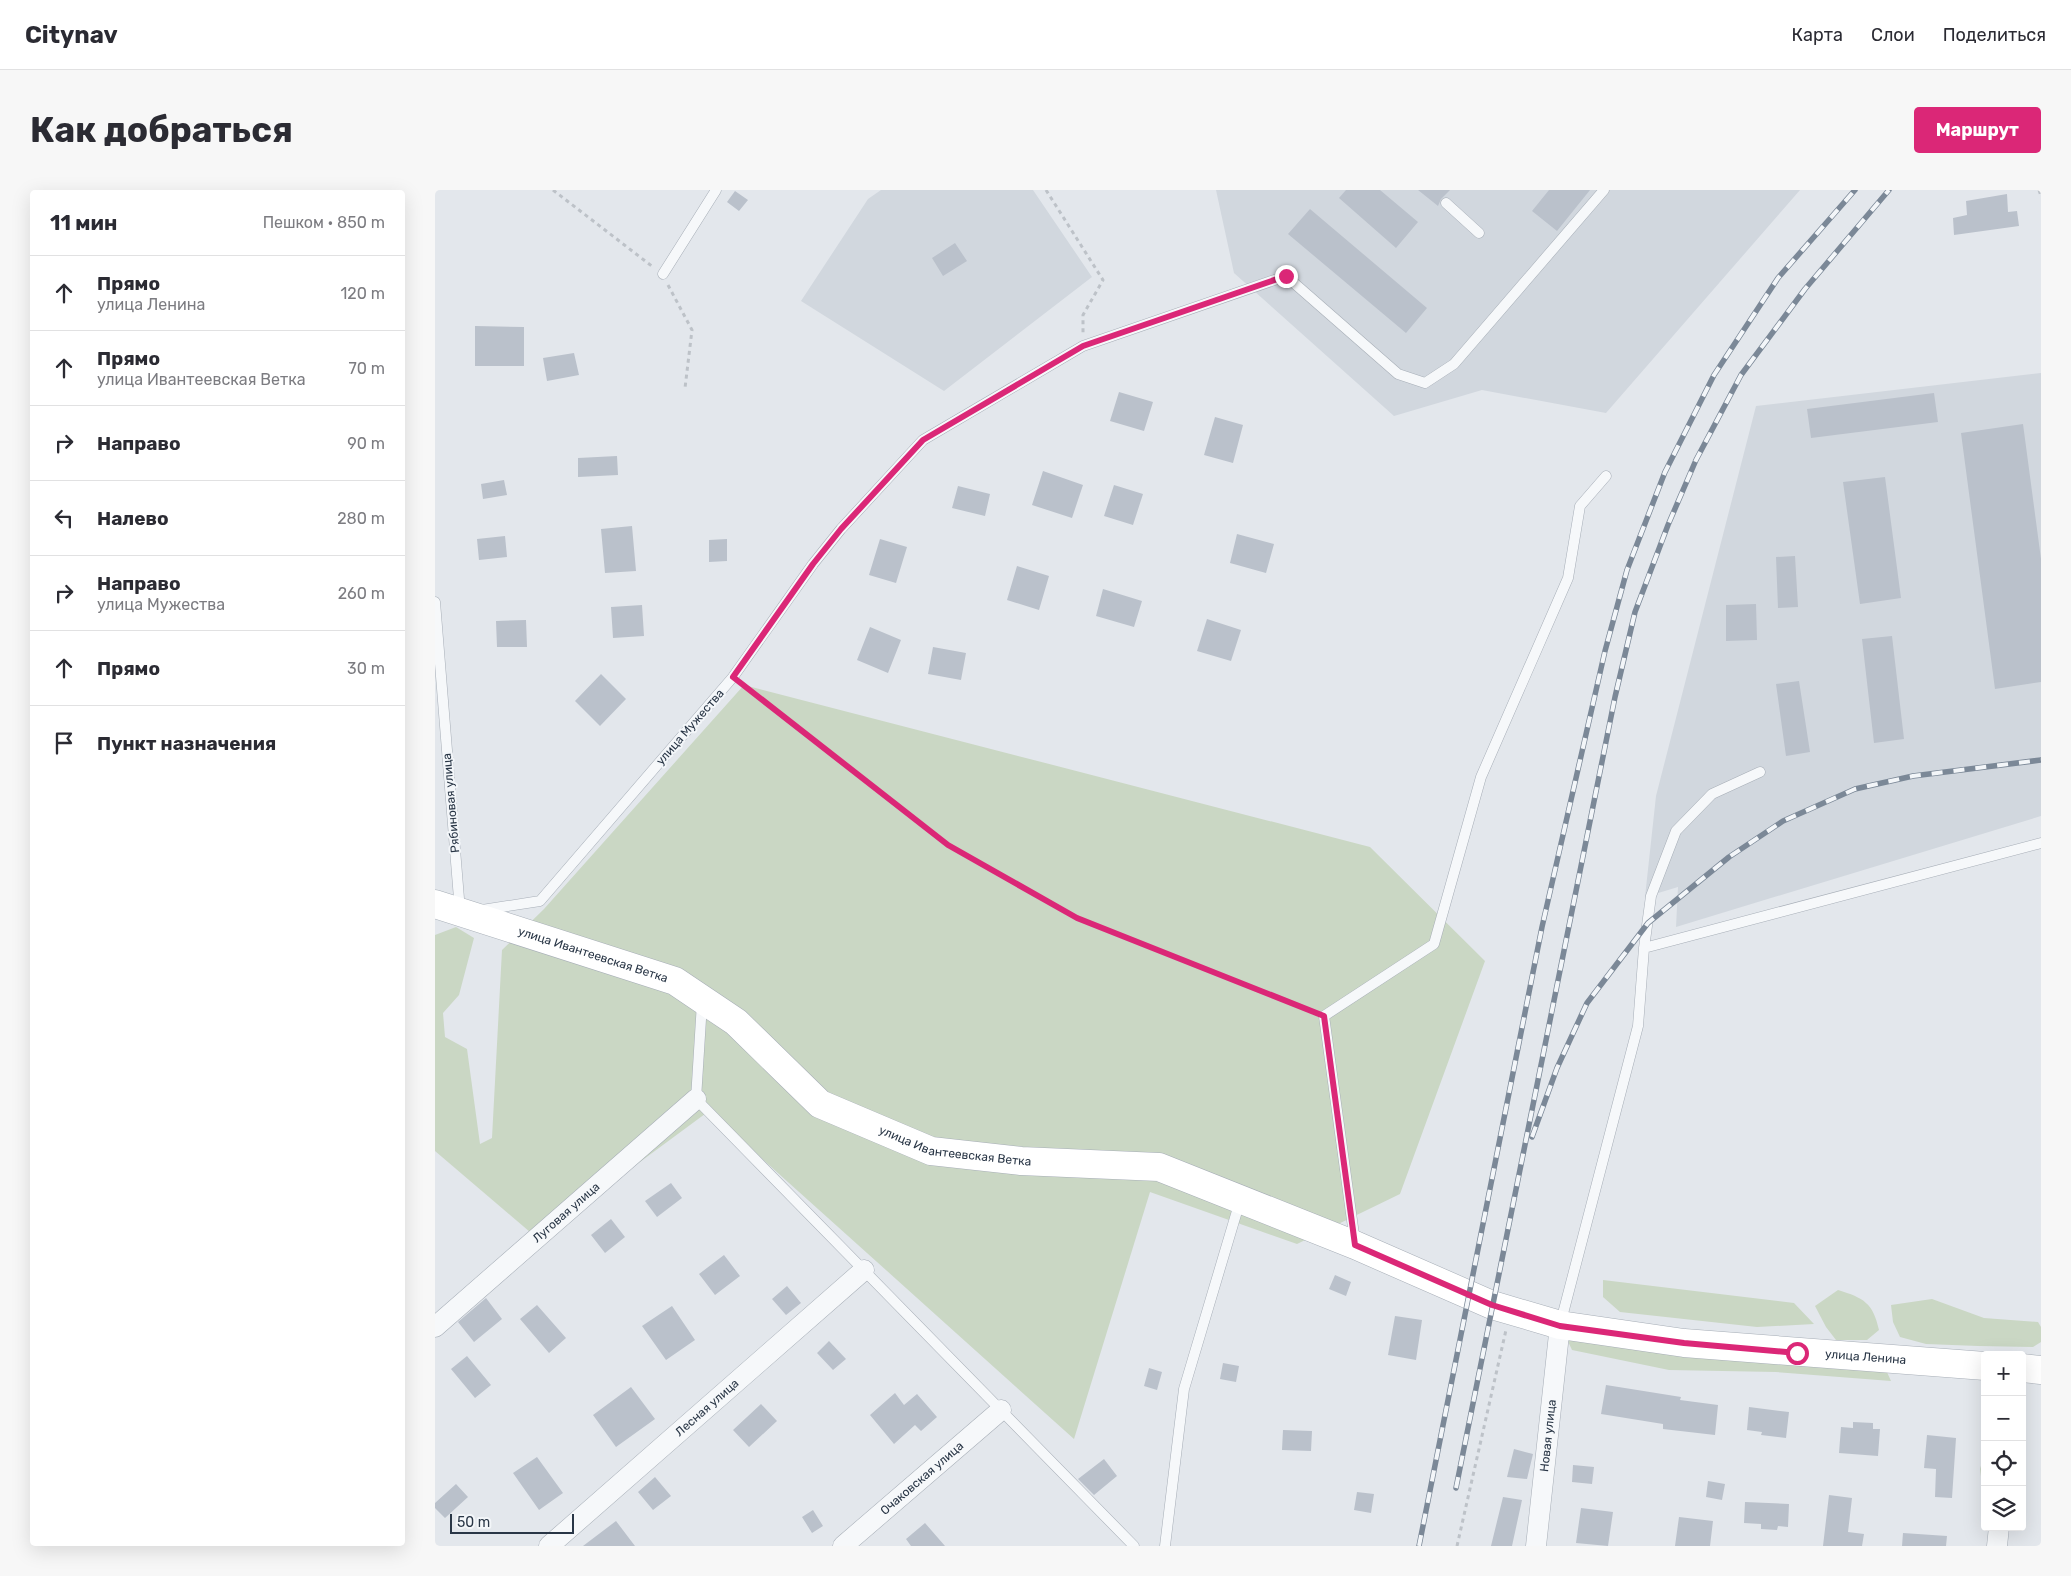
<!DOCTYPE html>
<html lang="ru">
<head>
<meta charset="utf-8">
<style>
  :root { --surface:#fff; --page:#f7f7f7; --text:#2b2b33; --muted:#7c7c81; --line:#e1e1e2; --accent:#db2777 }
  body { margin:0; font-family:Rubik,sans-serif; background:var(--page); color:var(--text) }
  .controls { position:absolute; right:15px; bottom:15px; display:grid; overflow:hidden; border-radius:5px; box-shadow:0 5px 20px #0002 }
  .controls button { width:45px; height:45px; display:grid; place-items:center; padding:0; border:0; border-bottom:1px solid var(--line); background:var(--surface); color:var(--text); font:25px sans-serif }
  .scale { position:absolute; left:15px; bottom:12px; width:124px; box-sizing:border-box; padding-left:5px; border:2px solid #293646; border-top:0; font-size:14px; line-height:18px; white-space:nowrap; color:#293646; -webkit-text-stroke:4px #f3f6f9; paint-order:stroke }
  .stop { position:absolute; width:15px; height:15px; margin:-11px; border:4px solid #db2777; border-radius:50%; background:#fff }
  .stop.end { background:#db2777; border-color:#fff; box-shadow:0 1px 5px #0008 }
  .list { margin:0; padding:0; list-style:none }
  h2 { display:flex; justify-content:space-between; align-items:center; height:65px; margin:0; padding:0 20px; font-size:21px }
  h2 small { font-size:16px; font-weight:400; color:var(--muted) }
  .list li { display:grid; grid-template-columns:32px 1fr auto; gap:15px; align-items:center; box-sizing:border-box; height:75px; padding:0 20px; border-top:1px solid var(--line) }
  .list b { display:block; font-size:19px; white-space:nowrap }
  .list p { margin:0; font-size:16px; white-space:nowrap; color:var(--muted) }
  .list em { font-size:16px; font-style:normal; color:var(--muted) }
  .icon { flex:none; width:28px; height:28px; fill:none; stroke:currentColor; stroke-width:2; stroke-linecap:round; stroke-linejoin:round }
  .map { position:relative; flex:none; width:1606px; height:1356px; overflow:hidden; border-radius:5px }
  header { display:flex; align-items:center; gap:30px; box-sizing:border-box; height:70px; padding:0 25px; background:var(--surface); border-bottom:1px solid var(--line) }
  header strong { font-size:24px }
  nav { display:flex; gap:28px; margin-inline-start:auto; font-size:18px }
  .intro { display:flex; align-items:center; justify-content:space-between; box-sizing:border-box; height:120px; padding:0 30px }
  h1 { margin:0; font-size:35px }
  .button { padding:12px 22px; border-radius:5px; background:var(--accent); color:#fff; font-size:18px; font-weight:700 }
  main { display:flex; gap:30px; padding:0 30px }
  aside { flex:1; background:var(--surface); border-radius:5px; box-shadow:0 5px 20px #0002 }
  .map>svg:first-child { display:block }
  .built { fill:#d1d7de }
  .green { fill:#cad7c4 }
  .building { fill:#bac1cb }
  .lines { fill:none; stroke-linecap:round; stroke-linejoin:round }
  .lane-casing { stroke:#a7aeb7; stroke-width:11 }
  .street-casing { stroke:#a7aeb7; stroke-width:21 }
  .secondary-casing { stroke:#a7aeb7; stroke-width:29 }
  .path { stroke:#bdc2c8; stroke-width:3; stroke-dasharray:4 4; stroke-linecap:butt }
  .lane { stroke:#f6f8fa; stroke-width:10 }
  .street { stroke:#f6f8fa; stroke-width:20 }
  .secondary { stroke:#fff; stroke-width:28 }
  .rail-casing { stroke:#7b8897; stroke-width:5.5 }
  .rail { stroke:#f3f6f9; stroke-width:4; stroke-dasharray:11; stroke-linecap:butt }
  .route { stroke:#db2777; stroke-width:6 }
  .labels { text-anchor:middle; stroke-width:4; stroke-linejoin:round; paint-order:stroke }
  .street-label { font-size:12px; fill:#293646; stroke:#f3f6f9 }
</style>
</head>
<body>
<header>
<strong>Citynav</strong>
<nav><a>Карта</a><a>Слои</a><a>Поделиться</a></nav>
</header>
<div class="intro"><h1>Как добраться</h1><a class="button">Маршрут</a></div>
<main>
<aside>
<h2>11 мин<small>Пешком · 850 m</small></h2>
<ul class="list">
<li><svg class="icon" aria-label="ahead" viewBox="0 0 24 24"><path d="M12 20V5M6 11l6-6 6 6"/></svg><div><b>Прямо</b><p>улица Ленина</p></div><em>120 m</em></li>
<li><svg class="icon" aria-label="ahead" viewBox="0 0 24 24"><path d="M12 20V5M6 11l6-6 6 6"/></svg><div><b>Прямо</b><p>улица Ивантеевская Ветка</p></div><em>70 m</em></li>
<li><svg class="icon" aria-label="right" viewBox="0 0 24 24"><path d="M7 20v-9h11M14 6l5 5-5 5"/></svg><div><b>Направо</b></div><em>90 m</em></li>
<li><svg class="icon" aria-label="left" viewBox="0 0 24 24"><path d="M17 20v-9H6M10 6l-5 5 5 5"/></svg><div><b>Налево</b></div><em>280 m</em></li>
<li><svg class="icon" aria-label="right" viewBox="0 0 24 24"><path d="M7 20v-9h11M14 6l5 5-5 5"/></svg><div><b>Направо</b><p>улица Мужества</p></div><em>260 m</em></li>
<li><svg class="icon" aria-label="ahead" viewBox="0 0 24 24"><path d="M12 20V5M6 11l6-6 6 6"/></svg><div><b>Прямо</b></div><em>30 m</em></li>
<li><svg class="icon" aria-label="arrive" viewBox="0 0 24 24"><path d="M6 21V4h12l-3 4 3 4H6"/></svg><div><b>Пункт назначения</b></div></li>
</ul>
</aside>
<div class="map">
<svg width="1606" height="1356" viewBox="0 0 1606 1356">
  <rect width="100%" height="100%" fill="#e3e7ec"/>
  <path class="built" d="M446,0h152l59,87 -148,114 -143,-90 67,-102z
    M781,0h584l-194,223 -124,-23 -88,26 -160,-143z
    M1606,183v443l-365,111 2,-40 -33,10 11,-101 100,-390z"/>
  <path class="green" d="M309,495l626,162 115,114 -85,233 -103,50 -147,-52 -76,247 -365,-328 -172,127 -102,-87v-216l21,-8 18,11 -15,57 -16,18 2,24 22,12 13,95 12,-6 10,-188 42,-41z
    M1168,1090l191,23 20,21 -57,3 -137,-15 -17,-15z
    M1403,1100c26,8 35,13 41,40l-12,10h-31l-10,-13 -11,-21z
    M1497,1109l52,19 54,4 3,5v15l-8,5 -55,-1 -52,-2 -26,-7 -7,-15 -2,-17z
    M1131,1147l316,24 9,20 -115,-9 -107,-2 -97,-20z
    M1550,1262v38l-2,1 -3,-22z"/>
  <path class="building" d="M911,0h34l38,32 -22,26 -57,-50z
    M983,0h32l-9,9 -3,7z
    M1114,0h41l-33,41 -25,-20z
    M300,1l13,9 -9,11 -12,-9z
    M1572,4l1,18 9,-1 2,15 -65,9 -1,-17 14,-3 -1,-14z
    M875,19l117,99 -21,25 -118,-99z
    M520,53l12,18 -24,15 -11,-18z
    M40,136l49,1v39h-49z
    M139,163l5,22 -32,6 -4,-23z
    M684,202l34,10 -9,29 -34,-10z
    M1499,203l4,29 -127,16 -4,-29z
    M780,227l28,8 -10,38 -29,-8z
    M1588,234l18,135v123l-46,7 -34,-256z
    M182,266l1,19 -40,2v-19z
    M608,281l40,14 -11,33 -40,-13z
    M1450,287l16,121 -41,6 -17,-122z
    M69,290l3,15 -24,4 -2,-15z
    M679,295l29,9 -10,31 -29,-9z
    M523,296l32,8 -5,22 -33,-8z
    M197,336l4,45 -31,2 -4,-44z
    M802,344l37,10 -8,29 -36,-10z
    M70,346l2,21 -28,3 -2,-21z
    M292,349v22l-18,1v-22z
    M445,349l27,8 -11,36 -27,-8z
    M1360,366l3,51 -20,1 -2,-51z
    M582,376l32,10 -10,34 -32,-10z
    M668,399l39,12 -8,26 -38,-11z
    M1321,414l1,36 -31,1v-36z
    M207,415l2,31 -31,2 -2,-31z
    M772,429l34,11 -10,31 -34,-10z
    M91,430l1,27h-30l-1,-26z
    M435,437l31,13 -13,33 -31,-13z
    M1457,446l12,103 -30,4 -12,-104z
    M498,457l33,6 -5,27 -33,-6z
    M166,484l25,25 -26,27 -25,-25z
    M1364,491l11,71 -24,4 -10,-72z
    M236,993l11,15 -25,19 -12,-16z
    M176,1029l14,18 -20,16 -14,-18z
    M289,1065l16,21 -25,19 -16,-21z
    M900,1085l16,7 -5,14 -17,-7z
    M352,1096l14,17 -15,12 -14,-16z
    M51,1108l16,21 -28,23 -16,-20z
    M102,1115l29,33 -17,15 -29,-34z
    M237,1116l23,34 -29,20 -24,-34z
    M960,1126l27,4 -6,40 -28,-5z
    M394,1151l17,18 -13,11 -16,-17z
    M32,1166l24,29 -16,13 -24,-29z
    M788,1173l16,3 -3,16 -16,-3z
    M714,1178l13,4 -5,18 -13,-4z
    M1171,1195l75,12 -1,3 38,5 -3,30 -52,-6v-5l-62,-10z
    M196,1197l24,32 -39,28 -23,-32z
    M460,1203l9,12 13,-11 20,23 -16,14 -6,-6 -21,19 -24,-29z
    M326,1214l16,17 -28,26 -16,-17z
    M1314,1217l40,5 -3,26 -25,-3 1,-3 -15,-2z
    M1418,1232l20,1v6h7l-2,27 -39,-3 2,-26 12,1z
    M848,1240l29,1 -1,20 -29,-1z
    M1492,1245l29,3 -4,60 -17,-1 1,-28 -12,-1z
    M1079,1259l19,5 -6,25 -20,-2z
    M102,1267l26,36 -24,17 -26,-37z
    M669,1269l13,17 -23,19 -16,-16z
    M1138,1275l21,2 -2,17 -20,-2z
    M220,1287l16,19 -18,14 -15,-18z
    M1273,1291l17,3 -3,16 -16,-3z
    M21,1294l12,13 -23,21 -10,-10v-5z
    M922,1302l17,2 -3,19 -17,-3z
    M1394,1305l23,3 -4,34 16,2 -2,12h-39z
    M1068,1307l19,3 -10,46h-21z
    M1310,1312l44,2 -1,23 -10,-1 -1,4 -16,-1v-5l-17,-1z
    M1146,1318l32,4 -5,34 -32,-3z
    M378,1320l10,16 -11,7 -10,-16z
    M1244,1327l34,4 -3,25h-35z
    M181,1331l19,25h-52z
    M490,1333l20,23h-34l-5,-7z
    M1468,1343l44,3 -1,10h-44z"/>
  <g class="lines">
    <g class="lane-casing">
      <path id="lane" d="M1011,13l33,30
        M228,84l53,-84
        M0,412l25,309
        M47,720l58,-9 193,-224 80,-113 28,-35 82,-89 160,-94 203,-70 112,98 27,9 29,-19 150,-174
        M1209,758l7,-52 25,-65 36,-37 48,-22
        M267,813l-6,96 438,447
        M920,1052l-31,-226 110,-72 47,-167 87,-199 12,-72 26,-30
        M1125,1135l78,-299 6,-78 397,-105
        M730,1356l19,-157 56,-188"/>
    </g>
    <g class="street-casing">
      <g id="street">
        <path id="s1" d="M0,1137l261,-228"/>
        <path id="s2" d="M114,1356l315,-276"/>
        <path id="s3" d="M408,1356l158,-136"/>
        <path id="s4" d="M1101,1356l24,-221"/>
        <path d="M1562,1356l2,-19"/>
      </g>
    </g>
    <g class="secondary-casing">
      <g id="secondary">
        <path id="s5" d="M0,714l240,77 61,41 84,82 111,47 90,10 138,6 196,78 137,60 68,20 124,18 301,23"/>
        <path d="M1587,1178l19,2"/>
      </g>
    </g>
    <path class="path" d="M118,0l100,77
      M611,0l57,90 -20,35v18
      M1604,0l2,6
      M233,95l24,45 -7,58
      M308,494l205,161 129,74 237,93
      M1022,1356l49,-216"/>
    <use href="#lane" class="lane"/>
    <use href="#street" class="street"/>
    <use href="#secondary" class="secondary"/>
    <g class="rail-casing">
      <path id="rail" d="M1097,947l25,-69 30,-65 61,-80 81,-66 54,-36 72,-32 58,-13 128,-16
        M1021,1298l159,-791 20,-85 33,-87 28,-65 45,-85 64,-86 84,-99
        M984,1356l123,-619 63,-276 22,-81 38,-98 49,-97 64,-97 77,-88"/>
    </g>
    <use href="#rail" class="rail"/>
  </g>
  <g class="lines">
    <path class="route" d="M851,86l-203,70 -160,94 -82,89 -28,35 -80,113 215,168 129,73 247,98 31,229 137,60 68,21 124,17 113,10"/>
  </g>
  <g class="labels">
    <g class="street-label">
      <text transform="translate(255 537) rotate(-49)" y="4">улица Мужества</text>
      <text transform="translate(16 613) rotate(-95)" y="4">Рябиновая улица</text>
      <text dy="4" stroke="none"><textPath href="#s5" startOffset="166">улица Ивантеевская Ветка</textPath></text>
      <text dy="4" stroke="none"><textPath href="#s5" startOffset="586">улица Ивантеевская Ветка</textPath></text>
      <text dy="4" stroke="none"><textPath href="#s1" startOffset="174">Луговая улица</textPath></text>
      <text dy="4" stroke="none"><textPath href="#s5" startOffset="1531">улица Ленина</textPath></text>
      <text dy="4" stroke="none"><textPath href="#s2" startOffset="210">Лесная улица</textPath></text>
      <text dy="4" stroke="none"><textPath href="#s4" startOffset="111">Новая улица</textPath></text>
      <text dy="4" stroke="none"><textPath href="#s3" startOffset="104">Очаковская улица</textPath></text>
    </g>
  </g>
</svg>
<div class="controls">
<button>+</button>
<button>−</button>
<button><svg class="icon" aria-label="locate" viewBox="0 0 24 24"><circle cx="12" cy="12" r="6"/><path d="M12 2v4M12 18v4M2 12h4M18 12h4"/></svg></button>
<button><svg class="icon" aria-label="layers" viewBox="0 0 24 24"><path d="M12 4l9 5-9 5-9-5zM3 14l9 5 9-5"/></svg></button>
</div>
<div class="scale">50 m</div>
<div class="stop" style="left:1362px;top:1163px"></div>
<div class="stop end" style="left:851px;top:86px"></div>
</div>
</main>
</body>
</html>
